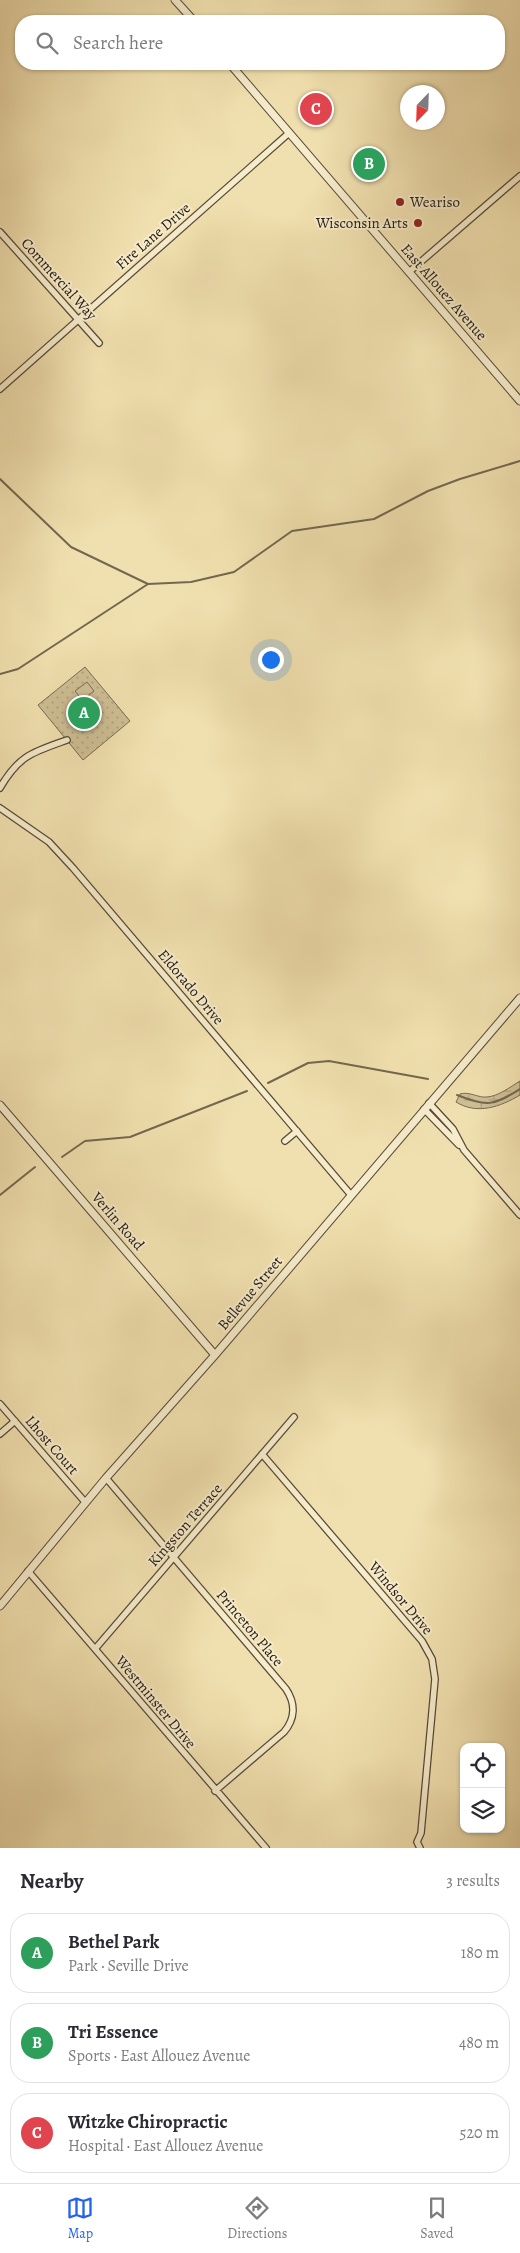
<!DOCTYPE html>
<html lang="en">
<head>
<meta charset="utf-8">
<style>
  :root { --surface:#fff; --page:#f7f7f7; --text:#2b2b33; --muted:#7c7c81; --line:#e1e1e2; --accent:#2563eb }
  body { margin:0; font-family:Alegreya,serif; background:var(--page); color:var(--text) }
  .controls { position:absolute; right:15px; bottom:15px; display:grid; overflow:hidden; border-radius:10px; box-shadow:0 1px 4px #0004 }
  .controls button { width:45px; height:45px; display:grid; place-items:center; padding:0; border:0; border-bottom:1px solid var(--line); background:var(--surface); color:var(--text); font:25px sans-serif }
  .compass { position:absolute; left:400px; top:85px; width:45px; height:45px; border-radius:50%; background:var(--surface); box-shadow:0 1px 4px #0004; rotate:203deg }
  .you { position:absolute; left:270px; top:659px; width:18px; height:18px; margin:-12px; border:4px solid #fff; border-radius:50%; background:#1a73e8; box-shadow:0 0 0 8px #1a73e833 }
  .badge { display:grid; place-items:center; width:32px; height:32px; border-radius:50%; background:var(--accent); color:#fff; font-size:16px; font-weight:700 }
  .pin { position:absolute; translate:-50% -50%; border:2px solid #fff; box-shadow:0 1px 5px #0006 }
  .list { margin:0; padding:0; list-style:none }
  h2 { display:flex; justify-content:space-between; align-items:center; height:65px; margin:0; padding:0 20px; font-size:21px }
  h2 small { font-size:16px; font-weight:400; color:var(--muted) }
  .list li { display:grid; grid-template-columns:32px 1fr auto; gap:15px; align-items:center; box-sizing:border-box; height:80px; margin:0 10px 10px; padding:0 10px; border:1px solid var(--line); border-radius:20px }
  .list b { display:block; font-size:19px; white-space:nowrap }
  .list p { margin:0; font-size:16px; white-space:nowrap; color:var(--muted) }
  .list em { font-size:16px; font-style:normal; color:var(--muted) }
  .icon { flex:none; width:28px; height:28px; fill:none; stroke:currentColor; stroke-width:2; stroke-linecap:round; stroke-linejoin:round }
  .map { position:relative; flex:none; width:520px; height:1848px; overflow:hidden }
  .search { position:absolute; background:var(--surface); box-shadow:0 1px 4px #0004; left:15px; right:15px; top:15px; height:55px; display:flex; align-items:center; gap:12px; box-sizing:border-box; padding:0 18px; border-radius:20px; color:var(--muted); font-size:19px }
  .sheet { height:335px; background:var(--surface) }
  nav { display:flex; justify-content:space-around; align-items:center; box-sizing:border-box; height:70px; border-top:1px solid var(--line); background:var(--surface); font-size:14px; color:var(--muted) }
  nav a { display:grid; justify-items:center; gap:2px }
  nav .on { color:var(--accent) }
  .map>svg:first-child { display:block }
  .grass { fill:url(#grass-dots); stroke:#786b52 }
  .wetland { fill:url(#wetland-marsh); stroke:#786b52 }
  .garden { fill:#cebe94; stroke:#786b52 }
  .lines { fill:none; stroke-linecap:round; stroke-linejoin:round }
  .stream { stroke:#73674f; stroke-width:2 }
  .minor-casing { stroke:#554a37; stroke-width:8 }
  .tertiary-casing { stroke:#554a37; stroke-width:9 }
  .minor { stroke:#f6ebcb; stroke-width:5.5 }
  .tertiary { stroke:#f6ebcb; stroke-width:7 }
  .poi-dot { fill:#8f2418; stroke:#f6ebcb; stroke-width:2 }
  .labels { text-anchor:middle; stroke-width:4; stroke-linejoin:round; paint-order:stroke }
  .poi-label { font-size:15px; fill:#21180f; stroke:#f6ebcb; text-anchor:start }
  .street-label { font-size:15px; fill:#21180f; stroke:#f6ebcb }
</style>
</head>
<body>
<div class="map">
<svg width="520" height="1848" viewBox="0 0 520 1848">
  <defs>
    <pattern id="grass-dots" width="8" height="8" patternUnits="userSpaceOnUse" patternTransform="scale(1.25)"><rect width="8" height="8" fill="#cebe94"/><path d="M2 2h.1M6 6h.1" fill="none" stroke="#b1a37e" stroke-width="1.8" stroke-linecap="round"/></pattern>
    <pattern id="wetland-marsh" width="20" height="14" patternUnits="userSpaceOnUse" patternTransform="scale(1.25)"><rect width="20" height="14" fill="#cebe94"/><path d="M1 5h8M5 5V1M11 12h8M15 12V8" fill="none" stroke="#b1a37e"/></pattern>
  </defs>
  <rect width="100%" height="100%" fill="#f1e0af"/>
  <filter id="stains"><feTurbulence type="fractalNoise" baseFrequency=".004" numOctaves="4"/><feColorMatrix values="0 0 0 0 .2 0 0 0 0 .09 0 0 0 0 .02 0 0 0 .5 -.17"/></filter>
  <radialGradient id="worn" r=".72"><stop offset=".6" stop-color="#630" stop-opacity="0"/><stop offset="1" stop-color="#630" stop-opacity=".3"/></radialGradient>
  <path class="grass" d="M85,667l45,54 -47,39 -45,-55z"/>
  <path class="wetland" d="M520,1081v14c-20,12 -43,20 -64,7l4,-8c9,-3 18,4 27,3 12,-1 23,-10 33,-16z"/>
  <path class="garden" d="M87,682l7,9 -12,9 -7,-9z"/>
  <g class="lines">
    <path class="stream" d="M0,479l71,68 77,37 43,-2 43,-10 58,-41 82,-12 54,-28 32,-12 60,-18
      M0,674l18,-5 130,-85
      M268,1083l40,-20 21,-2 99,18
      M457,1095c30,12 36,11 63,-6
      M62,1157l23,-16 45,-4 117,-46
      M0,1195l35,-28"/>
    <g class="minor-casing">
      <path id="minor" d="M0,232l99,111
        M409,272l111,-96
        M0,389l289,-256
        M0,788c19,-33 33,-36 67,-48
        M0,808l49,34 24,26 278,327
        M429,1103l24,26 11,21 56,65
        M424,1109l35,36
        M285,1141l12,-10
        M0,1404l85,98
        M0,1434l15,-13
        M262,1454l160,187 10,18 3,20 -14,154 -4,9 3,6
        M106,1478l180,211c10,15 9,30 -2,43l-69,59
        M28,1571l238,277
        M95,1649l199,-232"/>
    </g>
    <g class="tertiary-casing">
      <path id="tertiary" d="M175,0l19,21
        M230,64l290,337
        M0,1105l215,250
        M0,1606l106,-128 109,-123 305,-357"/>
    </g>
    <use href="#minor" class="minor"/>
    <use href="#tertiary" class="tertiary"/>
  </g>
  <g class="poi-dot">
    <circle cx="400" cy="202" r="5"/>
    <circle cx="418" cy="223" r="5"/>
  </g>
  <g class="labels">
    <g class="poi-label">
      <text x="410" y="207">Weariso</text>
      <text x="408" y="228" text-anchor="end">Wisconsin Arts</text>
    </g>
    <g class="street-label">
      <text transform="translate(153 236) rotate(-41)" y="5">Fire Lane Drive</text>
      <text transform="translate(59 279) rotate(48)" y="5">Commercial Way</text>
      <text transform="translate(444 292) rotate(49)" y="5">East Allouez Avenue</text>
      <text transform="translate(191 987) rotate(50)" y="5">Eldorado Drive</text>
      <text transform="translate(118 1221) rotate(49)" y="5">Verlin Road</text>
      <text transform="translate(250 1293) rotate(-50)" y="5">Bellevue Street</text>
      <text transform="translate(52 1445) rotate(49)" y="5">Lhost Court</text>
      <text transform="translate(185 1525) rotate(-49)" y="5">Kingston Terrace</text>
      <text transform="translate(401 1598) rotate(50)" y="5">Windsor Drive</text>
      <text transform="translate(250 1628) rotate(50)" y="5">Princeton Place</text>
      <text transform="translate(156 1702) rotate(50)" y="5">Westminster Drive</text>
    </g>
  </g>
  <rect width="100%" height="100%" filter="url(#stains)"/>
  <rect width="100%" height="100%" fill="url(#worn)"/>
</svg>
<div class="controls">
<button><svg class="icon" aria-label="locate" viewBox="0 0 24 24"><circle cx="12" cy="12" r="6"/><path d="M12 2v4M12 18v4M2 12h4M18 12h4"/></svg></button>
<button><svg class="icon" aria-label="layers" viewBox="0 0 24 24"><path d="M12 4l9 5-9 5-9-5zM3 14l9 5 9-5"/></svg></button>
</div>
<svg class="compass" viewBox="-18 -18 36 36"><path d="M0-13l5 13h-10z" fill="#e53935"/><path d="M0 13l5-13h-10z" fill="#7c7c81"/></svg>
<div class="you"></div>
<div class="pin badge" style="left:84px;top:713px;background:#2e9e5b">A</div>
<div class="pin badge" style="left:369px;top:164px;background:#2e9e5b">B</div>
<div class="pin badge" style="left:316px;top:109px;background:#e0444e">C</div>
<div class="search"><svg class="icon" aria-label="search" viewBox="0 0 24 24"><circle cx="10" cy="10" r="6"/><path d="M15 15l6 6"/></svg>Search here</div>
</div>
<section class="sheet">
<h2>Nearby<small>3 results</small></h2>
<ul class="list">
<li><span class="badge" style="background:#2e9e5b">A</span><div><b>Bethel Park</b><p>Park · Seville Drive</p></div><em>180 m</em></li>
<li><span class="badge" style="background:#2e9e5b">B</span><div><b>Tri Essence</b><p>Sports · East Allouez Avenue</p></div><em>480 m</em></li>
<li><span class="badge" style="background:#e0444e">C</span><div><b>Witzke Chiropractic</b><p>Hospital · East Allouez Avenue</p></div><em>520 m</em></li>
</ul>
</section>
<nav>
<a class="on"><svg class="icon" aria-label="map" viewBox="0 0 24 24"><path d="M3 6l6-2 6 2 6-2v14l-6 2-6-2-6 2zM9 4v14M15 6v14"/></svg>Map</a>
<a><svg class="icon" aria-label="directions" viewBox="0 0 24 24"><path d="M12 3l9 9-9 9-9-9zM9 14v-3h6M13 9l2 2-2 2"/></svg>Directions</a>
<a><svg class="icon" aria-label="saved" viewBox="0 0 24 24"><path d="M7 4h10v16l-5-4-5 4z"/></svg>Saved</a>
</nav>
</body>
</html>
